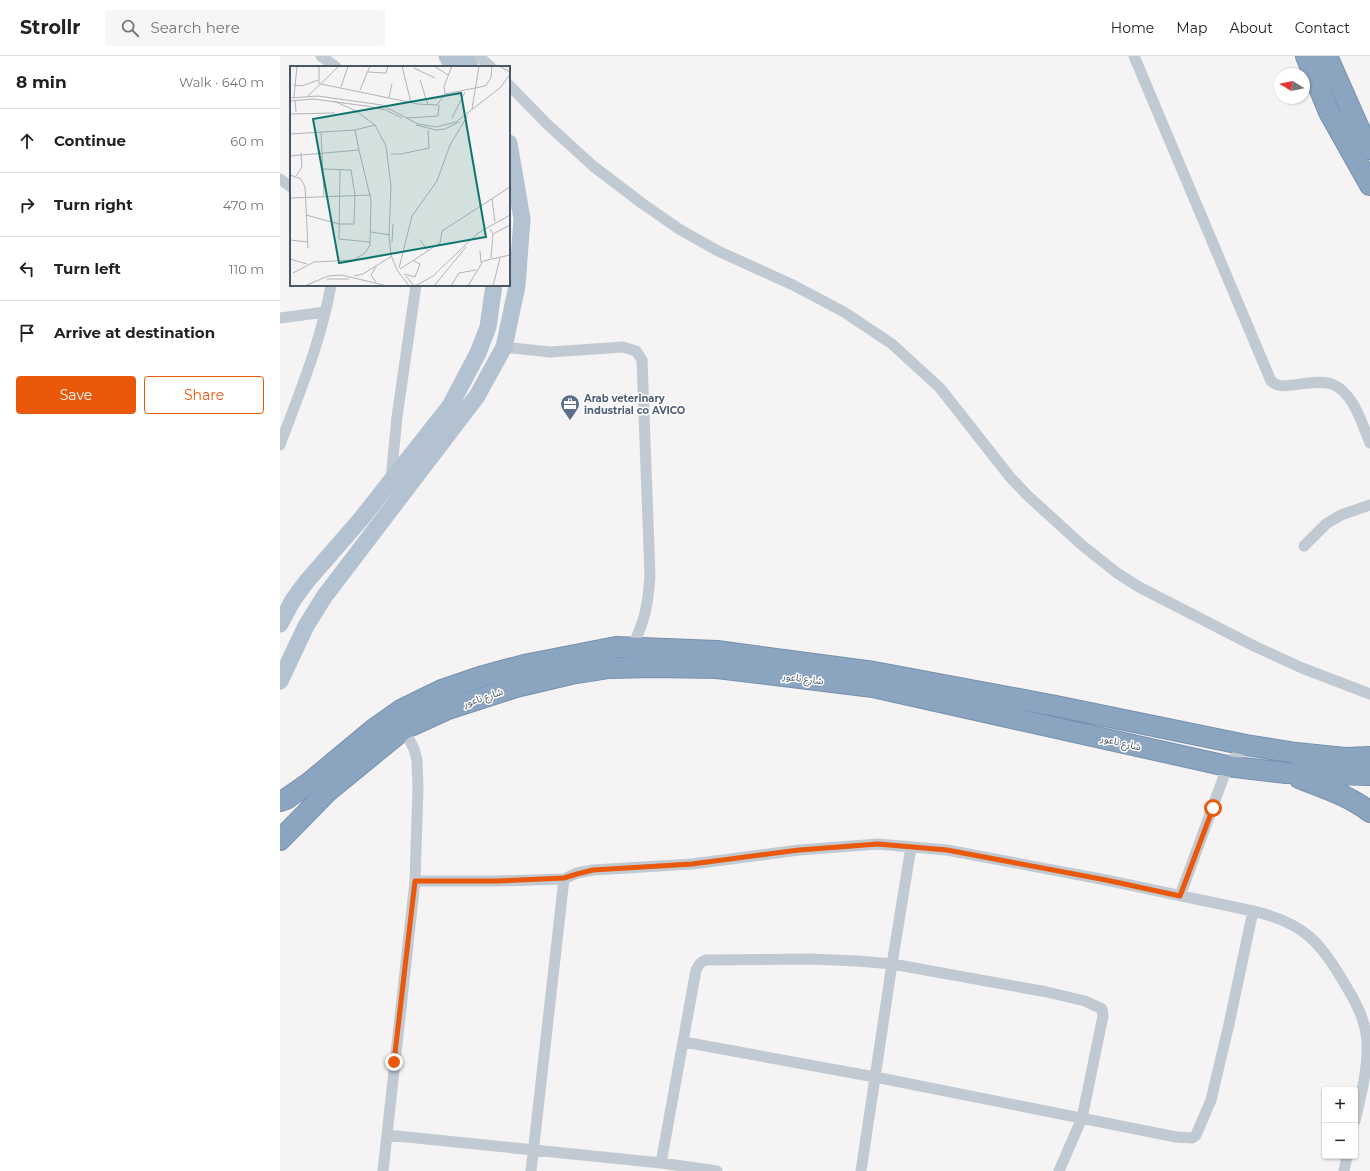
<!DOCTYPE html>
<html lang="en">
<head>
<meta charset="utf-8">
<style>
  :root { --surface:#fff; --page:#f6f6f6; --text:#222; --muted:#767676; --line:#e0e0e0; --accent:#ea580c }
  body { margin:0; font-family:Montserrat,"Noto Sans Arabic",sans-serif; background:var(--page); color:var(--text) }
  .controls { position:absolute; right:12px; bottom:12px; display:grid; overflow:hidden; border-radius:4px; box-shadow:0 1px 3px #0004 }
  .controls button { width:36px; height:36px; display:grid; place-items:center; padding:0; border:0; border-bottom:1px solid var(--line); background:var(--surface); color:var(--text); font:20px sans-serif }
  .compass { position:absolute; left:994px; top:12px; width:36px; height:36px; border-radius:50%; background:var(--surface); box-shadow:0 1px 3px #0004; rotate:280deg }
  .stop { position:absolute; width:12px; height:12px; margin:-9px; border:3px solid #ea580c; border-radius:50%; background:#fff }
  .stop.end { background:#ea580c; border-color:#fff; box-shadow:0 1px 4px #0008 }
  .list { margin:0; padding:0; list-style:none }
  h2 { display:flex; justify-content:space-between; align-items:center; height:52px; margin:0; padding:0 16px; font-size:17px }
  h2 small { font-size:13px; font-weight:400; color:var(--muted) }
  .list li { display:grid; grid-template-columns:26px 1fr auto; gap:12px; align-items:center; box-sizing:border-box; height:64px; padding:0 16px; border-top:1px solid var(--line) }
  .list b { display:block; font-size:15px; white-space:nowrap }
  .list em { font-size:13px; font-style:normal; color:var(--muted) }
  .actions { display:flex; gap:8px; padding:12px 16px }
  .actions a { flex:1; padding:9px 0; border:1px solid var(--accent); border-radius:4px; text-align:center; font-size:14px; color:var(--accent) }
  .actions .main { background:var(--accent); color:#fff }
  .icon { flex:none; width:22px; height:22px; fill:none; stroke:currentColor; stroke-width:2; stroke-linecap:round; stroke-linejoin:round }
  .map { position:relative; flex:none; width:1090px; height:1115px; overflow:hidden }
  header { display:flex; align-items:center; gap:24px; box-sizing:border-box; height:56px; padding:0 20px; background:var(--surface); border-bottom:1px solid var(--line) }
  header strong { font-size:19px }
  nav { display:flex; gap:22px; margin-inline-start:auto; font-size:14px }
  .search { width:280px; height:36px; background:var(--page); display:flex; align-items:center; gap:10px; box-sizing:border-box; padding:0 14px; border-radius:4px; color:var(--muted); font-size:15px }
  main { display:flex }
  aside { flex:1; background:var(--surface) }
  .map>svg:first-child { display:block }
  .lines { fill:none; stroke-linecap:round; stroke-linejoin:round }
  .highway-casing { stroke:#7690ad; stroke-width:22 }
  .street { stroke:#c1cad2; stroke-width:11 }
  .primary { stroke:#b3c2d1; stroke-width:17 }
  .highway { stroke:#8ba5c1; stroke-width:20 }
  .route { stroke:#ea580c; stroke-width:5 }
  .labels { text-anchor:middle; stroke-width:3; stroke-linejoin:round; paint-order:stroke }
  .service-label { font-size:10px; font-weight:bold; fill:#4e5e75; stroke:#fff; text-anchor:start }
  .street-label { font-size:10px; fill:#4a5661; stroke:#fff }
  .inset-road { fill:none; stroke:#b1b4b9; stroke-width:1 }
  .view { fill:#0f766e; fill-opacity:0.15; stroke:#0f766e; stroke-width:2 }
  .inset-edge { fill:none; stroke:#4a5661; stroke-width:2 }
</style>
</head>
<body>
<header>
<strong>Strollr</strong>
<div class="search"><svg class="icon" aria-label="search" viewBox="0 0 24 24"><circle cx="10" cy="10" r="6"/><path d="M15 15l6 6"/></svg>Search here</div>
<nav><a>Home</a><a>Map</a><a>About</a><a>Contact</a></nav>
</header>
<main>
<aside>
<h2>8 min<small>Walk · 640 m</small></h2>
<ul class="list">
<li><svg class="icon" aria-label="ahead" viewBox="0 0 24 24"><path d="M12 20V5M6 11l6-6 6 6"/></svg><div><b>Continue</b></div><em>60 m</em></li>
<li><svg class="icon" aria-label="right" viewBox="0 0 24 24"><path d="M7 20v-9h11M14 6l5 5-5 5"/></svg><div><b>Turn right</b></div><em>470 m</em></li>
<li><svg class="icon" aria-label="left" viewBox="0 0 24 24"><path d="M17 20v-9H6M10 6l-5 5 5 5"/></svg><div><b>Turn left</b></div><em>110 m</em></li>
<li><svg class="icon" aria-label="arrive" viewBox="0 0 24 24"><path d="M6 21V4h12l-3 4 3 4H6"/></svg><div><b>Arrive at destination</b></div></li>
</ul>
<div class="actions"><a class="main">Save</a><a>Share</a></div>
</aside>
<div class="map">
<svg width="1090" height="1115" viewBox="0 0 1090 1115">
  <rect width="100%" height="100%" fill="#f5f3f3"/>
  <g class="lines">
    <g class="highway-casing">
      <path id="highway" d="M1026,0l23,56 41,73
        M1047,0l31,70 12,23
        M1019,722c25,10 49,17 71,34
        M0,745l6,-2 23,-16 65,-54 27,-19 41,-20 41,-14 41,-11 92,-18 101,4 157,21 182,34 190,39 50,8 49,5 25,-1
        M0,784l47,-48 77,-63 44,-20 68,-22 55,-13 38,-6 46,-1 62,1 156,19 354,79 59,7 84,2"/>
    </g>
    <path class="street" d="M41,0l15,11
      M198,0l13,11
      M854,0l137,325c7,6 13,5 21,4 12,-1 28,-5 40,-1 22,9 30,40 38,59
      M229,29l38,39 46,42 50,38 36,25 39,22 75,34 51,27 48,32 48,44 70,89 17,18 56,51 34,27 22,14 115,59 48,22 68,26
      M0,123l11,8
      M0,262l45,-6
      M224,291l46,5 73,-5 13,4 6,9 8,216c-2,29 -5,45 -18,71
      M0,389c20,-54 41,-103 51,-160
      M111,423l6,-62 19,-132
      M1024,490l22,-22 15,-9 29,-10
      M135,825h82l67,-2
      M900,840l48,-131 18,-20
      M404,986l191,35 301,60 16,1 4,-3 15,-35 18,-76 24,-113
      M107,1079l274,28 56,8
      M381,1107l35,-193c3,-5 4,-8 10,-10l105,-1 47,2 34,3 155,28 38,9 17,8 1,7 -21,102 -23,53
      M103,1115l32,-290 3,-93 -1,-28 -3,-11 -10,-20
      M251,1115l33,-292 13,-6 16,-3 99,-6 107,-14 79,-6 69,6 159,30 147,31c52,12 67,31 93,75 11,18 20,36 21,57 1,26 -6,53 -12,78
      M581,1115l31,-207 19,-117
      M1064,1115l3,-15"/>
    <path class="primary" d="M167,0l6,11
      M184,0l6,11
      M0,568l13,-24 14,-19 54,-62 89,-113 28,-53 10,-26 6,-42
      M0,625l26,-55 18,-29 153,-201 27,-49 13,-61 5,-67 -13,-76"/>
    <use href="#highway" class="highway"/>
  </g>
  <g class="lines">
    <path class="route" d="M114,1006l21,-181h82l67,-3 13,-4 16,-4 99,-6 107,-14 79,-6 69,6 159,30 74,16 33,-88"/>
  </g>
  <defs>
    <g id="office-pin" transform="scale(1)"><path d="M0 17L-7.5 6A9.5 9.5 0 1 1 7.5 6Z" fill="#5c6f8a" stroke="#fff"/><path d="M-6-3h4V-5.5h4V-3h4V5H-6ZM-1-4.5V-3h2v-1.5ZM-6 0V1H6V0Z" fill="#fff"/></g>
  </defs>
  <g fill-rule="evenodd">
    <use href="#office-pin" x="290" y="348"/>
  </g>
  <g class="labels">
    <g class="service-label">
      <text x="304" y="346">Arab veterinary<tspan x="304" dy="12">industrial co AVICO</tspan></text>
    </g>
    <g class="street-label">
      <text transform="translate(523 622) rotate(7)" y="4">شارع ناعور</text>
      <text transform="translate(203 641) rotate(-18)" y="4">شارع ناعور</text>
      <text transform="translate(841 686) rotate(13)" y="4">شارع ناعور</text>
    </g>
  </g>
  <g transform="translate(10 10)">
    <rect width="220" height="220" fill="#f5f3f3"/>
    <path class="inset-road" d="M112,0l9,37M144,0l14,9M209,0l11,6M124,2l21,10M78,6l18,1 2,-7M130,14l8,25M29,18v-18M31,18l97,20 19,1 8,-11 -1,-8 8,-20M4,19l8,1 16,-6M51,21l7,-21M70,24l10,-24M155,28l40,-8 6,-8 1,-12M18,30l31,-30M4,31l3,-31M99,31l3,-13M0,32l28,-2 64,9 36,19 18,3 20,-5 45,-35 9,-13M5,34l1,12M0,35l23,-2 53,7 20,4 16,8M44,35l22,10 19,14 11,21 5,40 -2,49 2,20 6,15 12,16M182,43l7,-43M0,48l45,-1M117,52l31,-2 1,-11M162,52l13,-26M126,59l20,5 9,-1 14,-7M65,64l4,20M31,67l3,63M0,68l65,-4 20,-5M101,88h10l28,-6 -1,-18M0,90l69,-6 12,50 -1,45 -5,8 -11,7 -40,2 -21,11M50,104l-1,69 31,3M0,109l11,4 4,8 3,61M6,110l6,-9 -1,-14M0,132l81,-3M202,133l3,23M16,149l33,9h15l1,-29 -4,-25 -28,-1M200,163l3,5 -2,24M81,166l19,3M203,168l17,-9M0,174l18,2M130,174l8,11M102,176l1,-18M190,185l1,12M0,193l17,5M86,201l-5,8 5,7M109,202l13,-52 25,-35 13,-36 18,-30M110,203l40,-26 2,-12 68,-44M114,208l11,3 5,-13 -6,-3M64,210l9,-2 29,-18M116,210l8,10M37,213h22M15,220l23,-10 13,-1 47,11M125,220l18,-10 45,-43 32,-18M144,220l32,-39M161,220l8,-13 17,-3M178,220l15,-25 27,-6M203,220l7,-28"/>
    <path class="view" d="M171,27l25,144 -147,26 -26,-144z"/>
    <rect width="220" height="220" class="inset-edge"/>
  </g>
</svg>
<div class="controls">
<button>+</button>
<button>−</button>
</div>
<svg class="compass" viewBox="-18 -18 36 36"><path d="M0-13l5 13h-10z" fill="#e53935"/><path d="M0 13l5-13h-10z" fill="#767676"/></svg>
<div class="stop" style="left:933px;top:752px"></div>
<div class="stop end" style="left:114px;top:1006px"></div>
</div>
</main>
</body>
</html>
